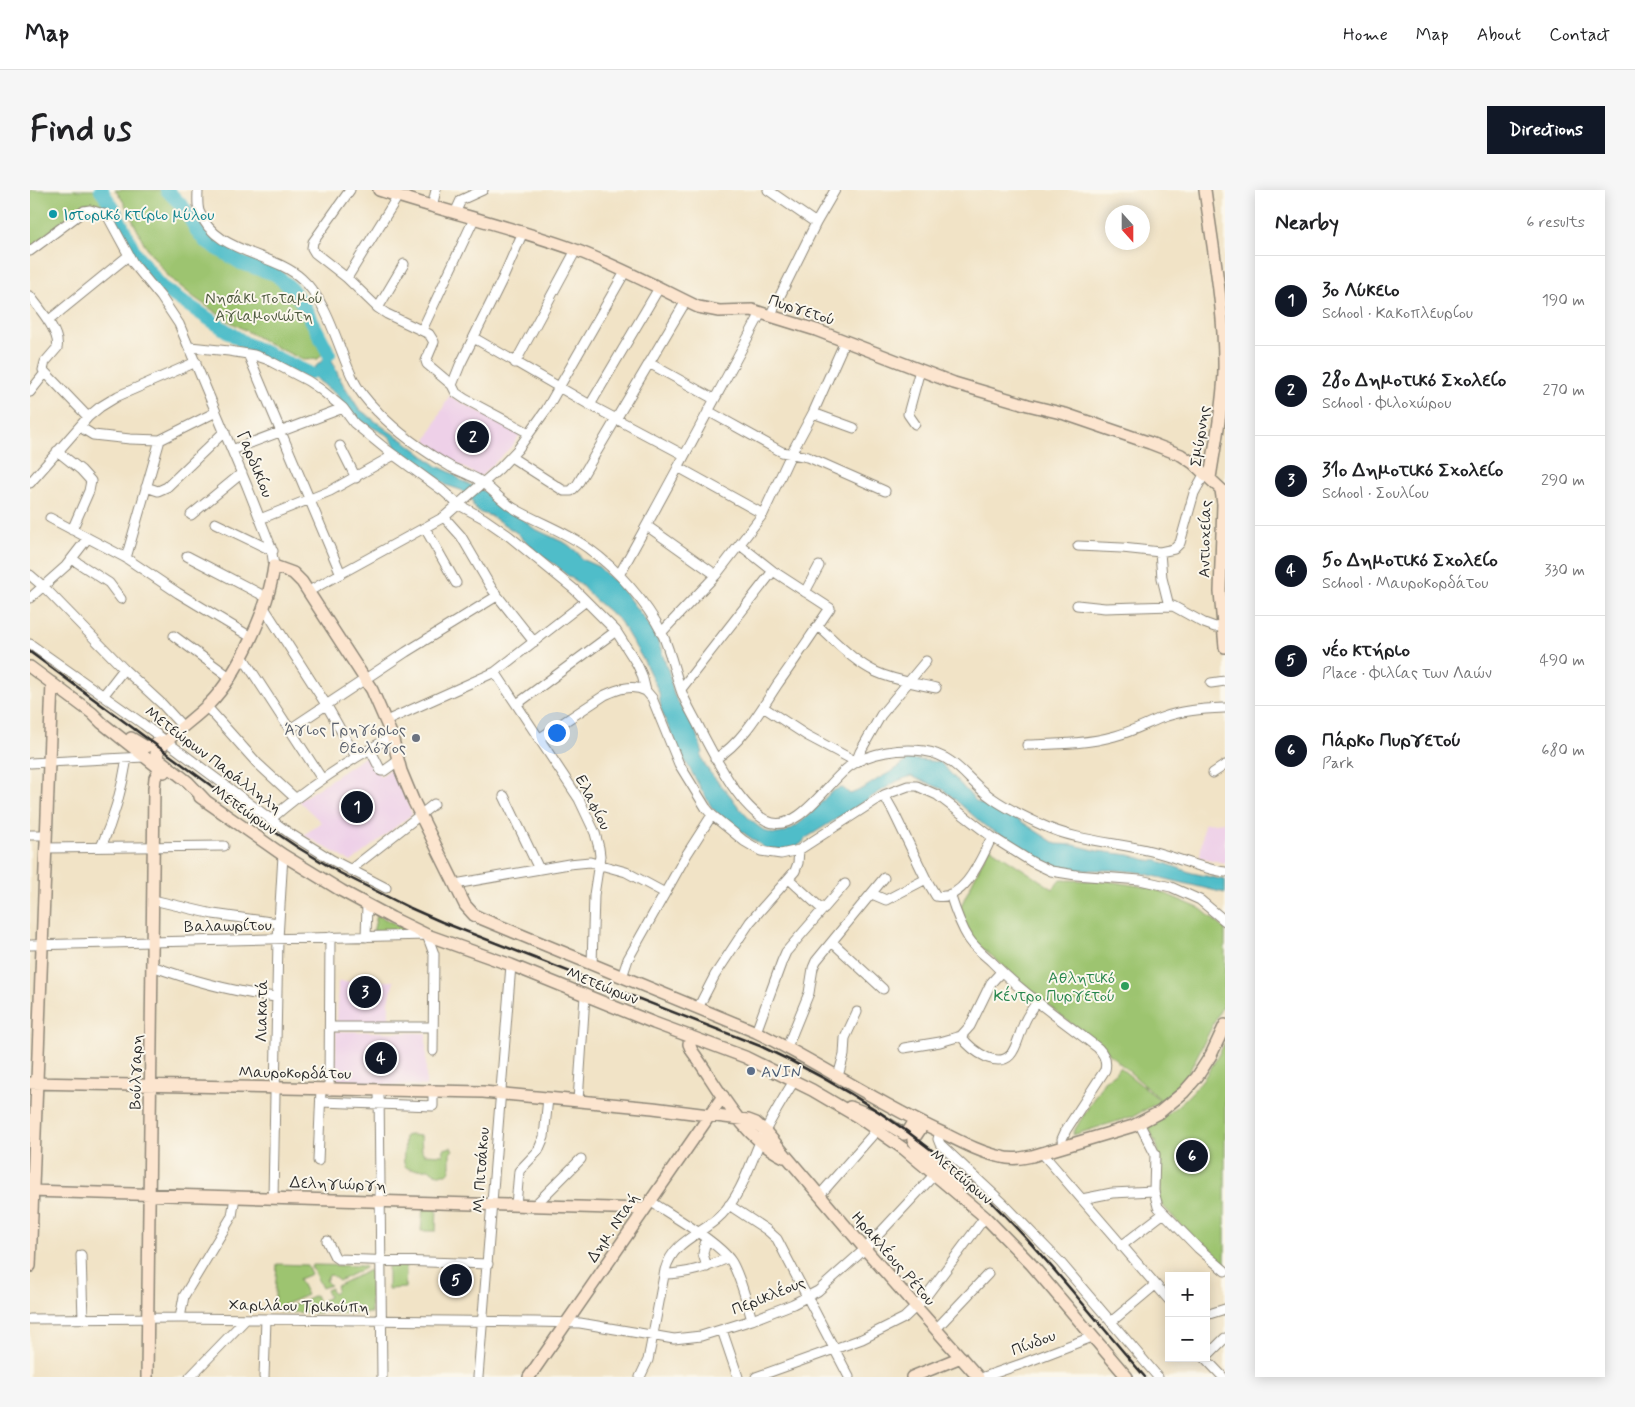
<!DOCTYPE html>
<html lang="en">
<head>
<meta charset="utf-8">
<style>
  :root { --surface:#fff; --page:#f6f6f6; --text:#202124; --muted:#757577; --line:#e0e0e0; --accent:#111827 }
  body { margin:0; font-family:Mynerve,sans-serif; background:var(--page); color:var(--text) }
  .controls { position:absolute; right:15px; bottom:15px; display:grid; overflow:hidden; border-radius:0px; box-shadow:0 2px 12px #0003 }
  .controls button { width:45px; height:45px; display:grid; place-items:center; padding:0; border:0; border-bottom:1px solid var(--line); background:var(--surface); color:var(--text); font:25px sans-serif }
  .compass { position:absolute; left:1075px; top:15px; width:45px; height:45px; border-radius:50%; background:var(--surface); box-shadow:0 2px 12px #0003; rotate:159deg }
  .you { position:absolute; left:526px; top:542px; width:18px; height:18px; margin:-12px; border:4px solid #fff; border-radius:50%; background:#1a73e8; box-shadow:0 0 0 8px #1a73e833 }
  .badge { display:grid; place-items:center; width:32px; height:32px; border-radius:50%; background:var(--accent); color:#fff; font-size:16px; font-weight:700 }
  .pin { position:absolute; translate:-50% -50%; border:2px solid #fff; box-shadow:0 1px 5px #0006 }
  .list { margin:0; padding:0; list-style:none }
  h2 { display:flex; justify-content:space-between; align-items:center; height:65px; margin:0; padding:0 20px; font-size:21px }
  h2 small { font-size:16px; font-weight:400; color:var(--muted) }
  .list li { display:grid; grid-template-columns:32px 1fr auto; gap:15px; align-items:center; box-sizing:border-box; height:90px; padding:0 20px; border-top:1px solid var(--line) }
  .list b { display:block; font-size:19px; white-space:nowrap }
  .list p { margin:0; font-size:16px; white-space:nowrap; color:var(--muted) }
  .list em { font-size:16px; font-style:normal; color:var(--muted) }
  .map { position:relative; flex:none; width:1195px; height:1187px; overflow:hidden; border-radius:0px }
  header { display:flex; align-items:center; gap:30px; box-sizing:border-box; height:70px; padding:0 25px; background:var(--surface); border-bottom:1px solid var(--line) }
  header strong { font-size:24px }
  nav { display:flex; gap:28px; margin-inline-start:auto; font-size:18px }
  .intro { display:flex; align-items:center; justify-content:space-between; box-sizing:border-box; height:120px; padding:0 30px }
  h1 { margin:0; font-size:35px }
  .button { padding:12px 22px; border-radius:0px; background:var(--accent); color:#fff; font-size:18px; font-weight:700 }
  main { display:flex; gap:30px; padding:0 30px }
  aside { flex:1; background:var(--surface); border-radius:0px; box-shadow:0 2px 12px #0003 }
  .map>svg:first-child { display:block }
  .built { fill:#eed0e8 }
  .green { fill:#9dc46f; stroke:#64784d }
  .water { fill:#50bdc9; stroke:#3e747a }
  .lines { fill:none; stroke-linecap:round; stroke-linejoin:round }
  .river { stroke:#50bdc9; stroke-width:14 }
  .street-casing { stroke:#8e8778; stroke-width:11 }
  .secondary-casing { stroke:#8e8778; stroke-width:14 }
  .street { stroke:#fff; stroke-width:9 }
  .secondary { stroke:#fce5cf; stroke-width:11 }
  .rail { stroke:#2b2b2b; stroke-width:2.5 }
  .culture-dot { fill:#0f9aa8; stroke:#fbf7ec; stroke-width:2 }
  .worship-dot { fill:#6b7280; stroke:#fbf7ec; stroke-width:2 }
  .leisure-dot { fill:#2e9e5b; stroke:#fbf7ec; stroke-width:2 }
  .service-dot { fill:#5c6f8a; stroke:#fbf7ec; stroke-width:2 }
  .labels { text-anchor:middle; stroke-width:4; stroke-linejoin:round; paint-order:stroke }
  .culture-label { font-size:16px; fill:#0d838f; stroke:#fbf7ec; text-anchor:start }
  .park-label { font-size:16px; fill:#4d593f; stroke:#fbf7ec }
  .street-label { font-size:16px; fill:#2b2b2b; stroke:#fbf7ec }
  .worship-label { font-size:16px; fill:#5b616d; stroke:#fbf7ec; text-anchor:end }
  .leisure-label { font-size:16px; fill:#27864d; stroke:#fbf7ec; text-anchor:end }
  .service-label { font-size:16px; fill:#4e5e75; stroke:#fbf7ec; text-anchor:start }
</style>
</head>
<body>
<header>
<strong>Map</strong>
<nav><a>Home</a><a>Map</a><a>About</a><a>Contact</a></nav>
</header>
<div class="intro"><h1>Find us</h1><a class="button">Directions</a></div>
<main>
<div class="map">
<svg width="1195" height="1187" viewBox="0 0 1195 1187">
  <rect width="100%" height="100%" fill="#fbf7ec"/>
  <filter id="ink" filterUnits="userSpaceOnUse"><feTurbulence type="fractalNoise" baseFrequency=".02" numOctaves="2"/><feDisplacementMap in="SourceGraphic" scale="10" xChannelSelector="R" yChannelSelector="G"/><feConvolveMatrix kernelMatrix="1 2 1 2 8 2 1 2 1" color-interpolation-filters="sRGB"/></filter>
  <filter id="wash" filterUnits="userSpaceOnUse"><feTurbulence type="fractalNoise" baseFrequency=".0096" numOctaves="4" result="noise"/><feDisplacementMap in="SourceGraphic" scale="20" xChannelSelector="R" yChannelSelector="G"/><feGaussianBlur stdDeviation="1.12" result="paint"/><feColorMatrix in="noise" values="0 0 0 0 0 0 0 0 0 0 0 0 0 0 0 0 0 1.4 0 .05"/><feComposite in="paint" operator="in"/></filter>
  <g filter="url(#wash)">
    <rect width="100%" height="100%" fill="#f1e3c6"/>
    <path class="built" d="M419,206l72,37 -8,12 -33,32 -29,-17 -25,-19z
      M339,564l11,23 13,-10 19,47 -61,48 -47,-27 17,-13 -22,-21z
      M1195,632v41l-25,-6 4,-33z
      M364,791l-5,21v20h-52l1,-40z
      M306,841l90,2v53l-90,-2z"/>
    <path class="green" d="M0,0h66l14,17 -1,1 -25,-5 -54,45z
      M85,0h47c6,7 14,12 19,19 9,13 5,20 20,32 10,8 31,22 42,26 12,4 25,7 36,13 20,12 37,49 46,70l-7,9 -15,1 -37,-18 -39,-22 -32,-22 -26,-21 -23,-30 -24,-48z
      M959,657l64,42 7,-9 47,1 45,7 49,21 24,20v72l-36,71 -19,22 -9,6 -66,-59 -35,-26 -81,-70 -14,-14 -6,-21z
      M347,725l31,15 -3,2h-32z
      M1195,852v225l-23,-19 -40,-43 -4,-7v-49l-10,-23c37,-21 59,-46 77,-84z
      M1089,877l42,34 -27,15 -61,19 1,-4 30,-50 11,-8z
      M379,945l12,1 1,15 2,3 19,1 1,-6 7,-2 2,3 -3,3v18l-3,3c-7,0 -13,1 -18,-5 -17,0 -28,5 -25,-17 1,-5 0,-10 1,-16z
      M393,1016h14l-1,25h-15z
      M247,1074l30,1 4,9 -12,5 8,16 -33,14z
      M283,1075l51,1 1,2 -26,13 -8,-6 -3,1 -2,5 4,4 -8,3 -11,-22z
      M358,1076h18l-1,22 -17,1z
      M340,1080l1,43h-44l-6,-12 8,-4 -3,-7 5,-2v3l3,2 3,-4 -1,-3z
      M285,1105l8,18 -45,-1z"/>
    <path class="water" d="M299,164l11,25 19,30 28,21 19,12 31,24 15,7 10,8 24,11 5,8 10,9 22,10 10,9 34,16 11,9 3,6 18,8 11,11 5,2 40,53 14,40 5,22 20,32 9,26 -2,2c4,17 21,29 31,43 8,12 28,35 43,36 15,0 32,-17 41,-26 8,-8 15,-20 27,-20l7,6c12,-4 17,-8 28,-15 12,-7 19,-9 30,-20l32,3 37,40 42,18 37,24 18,1 24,6 31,4 18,5 12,1 33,12 33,7v13l-88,-21 -22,-2h-41l-17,-3 -24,-12 -18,-12 -30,-17 -41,-36 -33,-14 -14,5 -91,57 -5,6 -13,5 -20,1 -46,-32 -10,-10 -36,-63 -15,-35 -2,-18 -15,-31 -24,-40 -27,-23 -12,-13 -18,-13 -7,-7 -18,-11 -21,-21 -26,-17 -10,-3 -8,-7v-4l-12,-12 -15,-5 -18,-15 -17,-7 -12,-9 -4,-5 -1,-6 -5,-7 -40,-21 -11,-19 -29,-23z"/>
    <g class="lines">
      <path class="river" d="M71,0l14,21 20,42 26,34 84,56 64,30
        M137,0l17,18 13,23 8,10 36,22 34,11 16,14 13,18 25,48"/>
    </g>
  </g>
  <g filter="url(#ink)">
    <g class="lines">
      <g class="street-casing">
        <path id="street" d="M168,0c0,7 -1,14 1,21 16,43 74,41 103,68 26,23 36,69 51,100 6,13 15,23 25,33 21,22 47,40 73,55 8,4 17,7 26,12 14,8 23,22 38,30 24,14 52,23 74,40 28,20 58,54 73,84 9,20 13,41 20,60 5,13 13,25 19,38 15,28 37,74 66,90 30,15 61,-40 83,-55 20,-14 51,-18 74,-15 33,5 43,30 68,47 15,11 33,19 50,27 34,16 72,17 109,26 25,6 48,17 74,21
          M320,0l-37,52 -1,6 3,5 32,25 31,30 9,6 42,20 5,8 -8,19 1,3 25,21
          M738,0l48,33
          M402,17l4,-17
          M425,23l6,-13 22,-10
          M493,42l-20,46 -43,87 -8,20 4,8 9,6 64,34
          M0,61l54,-40 6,-1 17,5 26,48 28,34 18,27 68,162 24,61 3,19
          M317,88l51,-82
          M0,106c9,12 31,37 27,52l-12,14 -2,8 45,47
          M348,118l26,-44
          M740,126l46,-93 19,-33
          M18,131l80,-65
          M392,140l52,-111
          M444,148l116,67 94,50
          M160,157l39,4 25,4 12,4 42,22 12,8 23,19 11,15 33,27 55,40 17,15 24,13 26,18 66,54 41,41 21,33 5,11 4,16 6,7 27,66 27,44 6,7 32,26 17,10 20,3 18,-4 85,-55 24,-9h9l20,9 55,42 40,25 19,9 25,4 64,5 31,7 29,13 25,21
          M218,164l93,220
          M485,173l61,-113
          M619,173l65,36
          M0,202l15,-19
          M560,215l69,-117
          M678,221l74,41 26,5 77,34
          M783,223l41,15
          M885,234l-7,-10 12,-44
          M50,237l13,8 37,4 30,1 56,-28
          M310,256l16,32
          M202,260l111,-42
          M27,261l24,19 10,11 -2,10 -17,39
          M481,267l53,34h7l6,-6 109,-184
          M648,277l85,47
          M0,293l58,-66 12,-10 18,-11 78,-34
          M116,297l12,4 9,-4 58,-56
          M161,325l51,-42
          M414,327l17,19 31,53 42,53
          M20,328l76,40 52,35 73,44
          M230,329l70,-28 64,-36
          M185,333l58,28
          M617,336l69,49
          M395,338l31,55
          M1048,356l44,2 38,4 14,-3 6,-6 14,-50 11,-20
          M1130,362l2,26 7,28
          M157,366l79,41
          M96,368l34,-118
          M42,369l37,24 12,16
          M0,385l14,12 80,82 38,35 21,23
          M589,385c49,-87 95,-175 142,-262
          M279,401l135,-74 56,-49 18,-19 28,-39 79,-138
          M775,402l14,-26
          M0,408l36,-32 21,-27
          M1047,415l28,3 68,-2 31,17 11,4 7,-1
          M233,416l64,100 29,51
          M788,436c17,15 36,36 58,46 19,9 40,11 60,16
          M631,443l55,-58 47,-61 28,-60 22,-41 32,-72
          M144,446l57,42
          M0,454l113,80 146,109 43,27 54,28
          M212,466l80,123
          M465,482l84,127 16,34 4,15 1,8 -6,39 -2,70
          M1181,493l14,-2
          M651,499l92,-118
          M73,506l21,-27
          M487,514l99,-73
          M177,517l50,56 38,35
          M733,517l43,28 49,26
          M356,531l109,-49 91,-71
          M260,539l116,-77 91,-56
          M510,548l65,-43c13,-6 27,-11 41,-4
          M997,555c29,-1 60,-1 88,-9 16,-4 31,-12 46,-18 20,-8 43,-9 64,-10
          M340,559l11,22h3l14,-10
          M685,569c26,-15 46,-49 62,-74 18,-25 35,-51 53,-77l-57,-37 -33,-26
          M826,572l4,-10 21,-37 45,-54
          M0,573l114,-6
          M1183,583l12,-8
          M854,605l9,16 33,68 10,17c29,6 46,-40 56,-59
          M474,606l35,73
          M240,630c37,-33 79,-59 122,-84
          M0,645h16
          M71,657c13,-29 21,-57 26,-89
          M15,658l179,-2
          M320,680l84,-66
          M759,689l34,31
          M425,694l114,-20 21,-2 36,10 39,21
          M842,704l14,6 40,-21
          M920,704c5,16 10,31 19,45 6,9 14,15 22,22 32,33 71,59 107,87 6,6 9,14 7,22l-39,60 -4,9 1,8
          M123,710l60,14 65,9
          M336,747l1,-32
          M802,752l51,47
          M0,755l397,-10 7,19 -1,97
          M122,776c41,15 81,26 124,31
          M592,787l6,-18 59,-105 25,-39
          M668,818l17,-33 35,-53 45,-51 3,-8 1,-13
          M300,837h103
          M726,842l26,-71 4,-9 59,-68
          M931,846c7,10 16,17 27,22 28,10 28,-18 37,-37 3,-7 8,-13 12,-19
          M757,857l22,-54 4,-25 3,-7 68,-83
          M874,858l36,-6 21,-6 9,-10 21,-43 10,-11
          M808,886l6,-21 1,-17 12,-26
          M299,900l1,-153
          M349,900l3,287
          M548,911l7,-105
          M291,912l112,4v-15
          M1109,933l16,31 -1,37 4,16 40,41 27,23
          M910,942l-2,7 2,5 63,59 57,59 98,115
          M1012,963l127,147
          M288,971l3,-72
          M789,1006l58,-66
          M243,1008l5,-259 5,-84
          M1052,1009l30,-6 42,-2
          M620,1011c21,14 68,41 81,60 9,14 16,42 21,59
          M486,1015l3,-34 19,-20 6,-14 4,-39
          M699,1015l38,25 10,9 72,138
          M504,1016l47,-47
          M676,1049l-3,15 4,13
          M297,1051l8,16 3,2 150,5
          M1091,1056l43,-33
          M51,1065l2,64
          M634,1084c24,0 43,-7 64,-16
          M1176,1125l19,-6
          M150,1128l4,-22 48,-80 3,-19
          M0,1129l150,-1 355,4 45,1 94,16 27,-3 51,-16 41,-16 25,-13 47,-42 70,-75
          M1081,1132l44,-37
          M906,1139l52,-55
          M692,1140l16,47
          M1176,1167l19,-19
          M1175,1168l18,19
          M160,1187l56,-58
          M234,1187l2,-58
          M448,1187l33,-412
          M610,1187l8,-17 3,-15 14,-75c9,-31 37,-35 56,-55 23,-23 30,-56 44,-84 9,-17 19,-34 29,-50
          M726,1187l106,-38 42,-21 20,-19 61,-82
          M954,1187l40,-14 68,-26"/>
      </g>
      <g class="secondary-casing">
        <path id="secondary" d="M349,0c64,21 130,36 194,59 43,16 84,38 125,58l21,4 33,-1 9,3 55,17 138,53 74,22 37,9 85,29 31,12 12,8 32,30
          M1175,0c8,60 20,121 19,182 -1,35 -9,72 -14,106
          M1191,300l2,14 -3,88 5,55
          M0,477l62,46 10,10 62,49
          M101,548l15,9 19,-6
          M170,607l83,58 59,36 50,27 35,17 84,30 143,58 91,34 67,33 46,27 46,32 81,68 46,47 96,113
          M176,611l-18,-19 -28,-22 -4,-6c15,-21 35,-32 53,-50 29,-29 60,-97 65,-138l19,7 9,9 70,108 20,46 9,35 12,29 52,105 9,10 6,3 276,114c64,31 124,73 189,102 18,9 37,19 57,23 10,3 20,1 30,-1l101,-30 27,-14 24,-20 13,-15 14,-22 14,-30
          M660,846l-1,8 3,7c27,37 48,85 92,106
          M0,893l453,9 170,16 95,12 8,3 9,8 100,118 113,128
          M820,917l26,10 28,17 4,-2 7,-12
          M893,935l-10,15 4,6 26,23 14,16
          M0,1001l615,18
          M0,1076l22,-583
          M117,1187l7,-589 1,-10 5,-9
          M499,1187l194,-281
          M882,1187l49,-20"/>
      </g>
      <use href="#street" class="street"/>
      <use href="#secondary" class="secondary"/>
      <path class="rail" d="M0,462l233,172 34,23 43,26 68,34 34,15 318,124c83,38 158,87 224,149 58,56 108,121 161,182"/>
    </g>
  </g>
  <circle class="culture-dot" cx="23" cy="24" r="5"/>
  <circle class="worship-dot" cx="386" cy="548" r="5"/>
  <circle class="leisure-dot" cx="1095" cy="796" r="5"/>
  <circle class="service-dot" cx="721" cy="881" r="5"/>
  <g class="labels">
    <g class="culture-label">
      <text x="33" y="30">Ιστορικό κτίριο μύλου</text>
    </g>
    <g class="park-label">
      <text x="234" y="113">Νησάκι ποταμού<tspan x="234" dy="18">Αγιαμονιώτη</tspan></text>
    </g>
    <g class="street-label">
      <text transform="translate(772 119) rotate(18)" y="6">Πυργετού</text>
      <text transform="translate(1169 246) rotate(-82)" y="6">Σμύρνης</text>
      <text transform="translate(226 274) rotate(68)" y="6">Γαρδικίου</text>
      <text transform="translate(1174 349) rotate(-89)" y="6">Αντιοχείας</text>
      <text transform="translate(184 569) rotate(37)" y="6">Μετεώρων Παράλληλη</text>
      <text transform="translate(564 612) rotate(63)" y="6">Ελαφίου</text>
      <text transform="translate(215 619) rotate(35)" y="6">Μετεώρων</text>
      <text transform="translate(198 735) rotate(-1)" y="6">Βαλαωρίτου</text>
      <text transform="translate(573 795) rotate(22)" y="6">Μετεώρων</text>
      <text transform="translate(231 821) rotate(-89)" y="6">Λιακατά</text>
      <text transform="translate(105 882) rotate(-89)" y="6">Βούλγαρη</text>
      <text transform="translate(265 882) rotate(1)" y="6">Μαυροκορδάτου</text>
      <text transform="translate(450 980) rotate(-86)" y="6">Μ. Πιτσάκου</text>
      <text transform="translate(932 986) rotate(40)" y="6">Μετεώρων</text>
      <text transform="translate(308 993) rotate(2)" y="6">Δεληγιώργη</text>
      <text transform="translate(582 1037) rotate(-56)" y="6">Δημ. Νταή</text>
      <text transform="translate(864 1068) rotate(49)" y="6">Ηρακλέους Ρέτου</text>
      <text transform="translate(738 1105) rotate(-22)" y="6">Περικλέους</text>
      <text transform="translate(269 1115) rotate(1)" y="6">Χαριλάου Τρικούπη</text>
      <text transform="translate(1003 1152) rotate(-21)" y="6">Πίνδου</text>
    </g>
    <g class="worship-label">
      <text x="376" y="545">Άγιος Γρηγόριος<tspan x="376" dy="18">Θεολόγος</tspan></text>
    </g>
    <g class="leisure-label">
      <text x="1085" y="793">Αθλητικό<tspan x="1085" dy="18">Κέντρο Πυργετού</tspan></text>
    </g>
    <g class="service-label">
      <text x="731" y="887">AVIN</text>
    </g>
  </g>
</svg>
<div class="controls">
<button>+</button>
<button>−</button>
</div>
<svg class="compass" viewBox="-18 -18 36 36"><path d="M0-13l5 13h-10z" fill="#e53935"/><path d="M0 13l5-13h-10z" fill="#757577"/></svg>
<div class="you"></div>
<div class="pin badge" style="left:327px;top:617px">1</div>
<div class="pin badge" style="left:443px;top:247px">2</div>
<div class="pin badge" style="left:335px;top:802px">3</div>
<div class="pin badge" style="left:351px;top:868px">4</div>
<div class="pin badge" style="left:426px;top:1090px">5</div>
<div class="pin badge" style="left:1162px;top:966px">6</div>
</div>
<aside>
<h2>Nearby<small>6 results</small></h2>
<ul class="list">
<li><span class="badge">1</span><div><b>3ο Λύκειο</b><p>School · Κακοπλευρίου</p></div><em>190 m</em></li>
<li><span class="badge">2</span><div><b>28ο Δημοτικό Σχολείο</b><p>School · Φιλοχώρου</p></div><em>270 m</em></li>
<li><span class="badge">3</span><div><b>31ο Δημοτικό Σχολείο</b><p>School · Σουλίου</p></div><em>290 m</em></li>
<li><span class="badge">4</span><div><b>5ο Δημοτικό Σχολείο</b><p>School · Μαυροκορδάτου</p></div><em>330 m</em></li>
<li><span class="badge">5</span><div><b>νέο κτήριο</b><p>Place · Φιλίας των Λαών</p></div><em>490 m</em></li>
<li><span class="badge">6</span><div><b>Πάρκο Πυργετού</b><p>Park</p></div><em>680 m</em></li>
</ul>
</aside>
</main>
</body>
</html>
